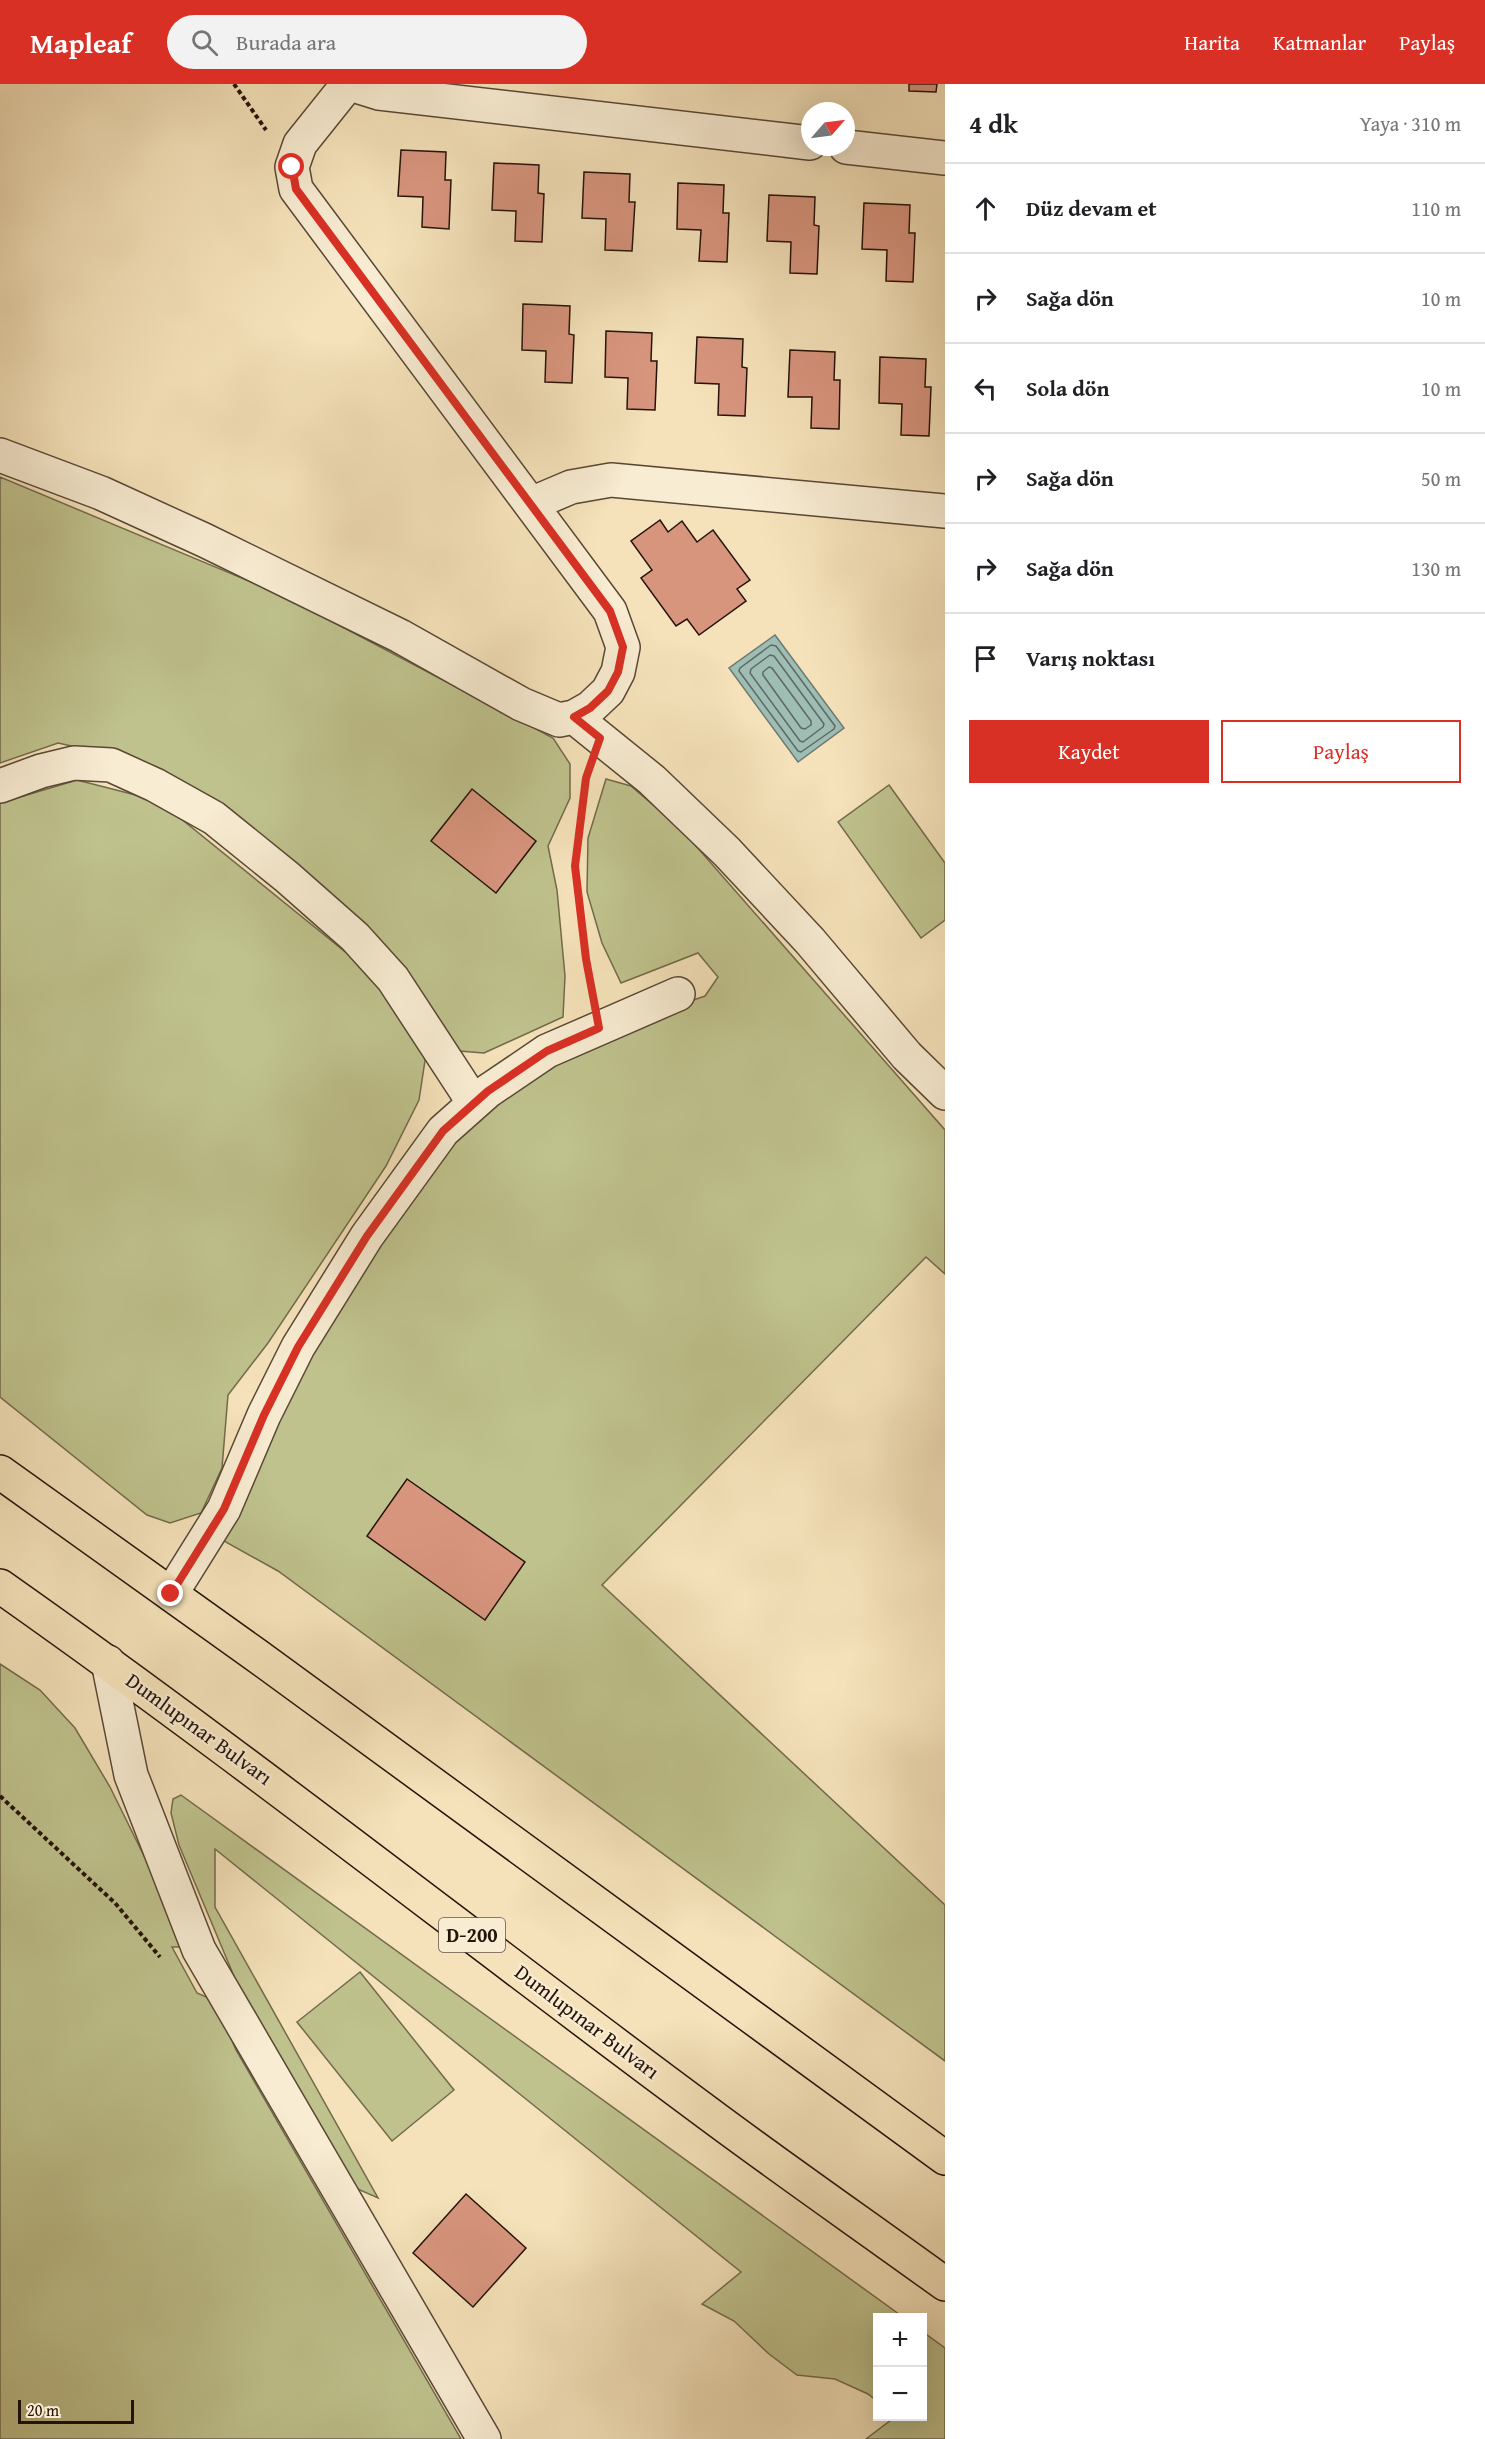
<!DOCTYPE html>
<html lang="tr">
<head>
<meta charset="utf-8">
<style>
  :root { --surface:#fff; --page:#f2f2f2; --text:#202124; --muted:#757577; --line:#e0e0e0; --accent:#d93025 }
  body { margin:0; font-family:"Gentium Book Plus",serif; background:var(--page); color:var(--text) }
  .controls { position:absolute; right:18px; bottom:18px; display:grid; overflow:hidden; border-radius:0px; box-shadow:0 6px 24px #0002 }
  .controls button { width:54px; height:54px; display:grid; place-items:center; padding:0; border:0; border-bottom:2px solid var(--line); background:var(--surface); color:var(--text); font:30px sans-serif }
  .compass { position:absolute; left:801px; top:18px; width:54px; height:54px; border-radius:50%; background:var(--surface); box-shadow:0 6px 24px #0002; rotate:62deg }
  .scale { position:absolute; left:18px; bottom:15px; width:116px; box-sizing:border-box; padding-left:6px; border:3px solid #251309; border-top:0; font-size:16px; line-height:21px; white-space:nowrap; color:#251309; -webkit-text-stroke:4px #f8ecd2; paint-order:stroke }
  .stop { position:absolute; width:18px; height:18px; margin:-14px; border:4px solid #d93025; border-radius:50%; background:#fff }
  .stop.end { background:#d93025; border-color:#fff; box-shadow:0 2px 6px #0008 }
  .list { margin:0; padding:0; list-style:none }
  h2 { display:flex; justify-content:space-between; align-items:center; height:78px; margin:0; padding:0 24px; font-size:26px }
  h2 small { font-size:20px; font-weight:400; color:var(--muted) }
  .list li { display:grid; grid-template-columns:39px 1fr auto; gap:18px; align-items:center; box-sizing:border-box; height:90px; padding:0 24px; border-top:2px solid var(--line) }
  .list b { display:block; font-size:22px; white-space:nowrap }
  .list em { font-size:20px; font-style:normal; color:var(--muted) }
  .actions { display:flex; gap:12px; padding:18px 24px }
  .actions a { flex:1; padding:14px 0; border:2px solid var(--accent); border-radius:0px; text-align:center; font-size:21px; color:var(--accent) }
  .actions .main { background:var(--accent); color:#fff }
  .icon { flex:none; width:33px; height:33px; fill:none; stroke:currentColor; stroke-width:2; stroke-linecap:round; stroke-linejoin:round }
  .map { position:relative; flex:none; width:945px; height:2355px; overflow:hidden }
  header { display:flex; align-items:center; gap:36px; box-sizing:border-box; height:84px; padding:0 30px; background:var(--accent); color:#fff }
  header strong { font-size:28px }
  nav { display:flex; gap:33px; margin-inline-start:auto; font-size:21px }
  .search { width:420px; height:54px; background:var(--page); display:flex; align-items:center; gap:15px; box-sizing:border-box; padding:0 21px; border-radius:33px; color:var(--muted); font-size:22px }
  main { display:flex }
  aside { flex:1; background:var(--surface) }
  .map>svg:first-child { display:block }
  .green { fill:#bfc28d; stroke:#726a4b; stroke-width:1.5 }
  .water { fill:#9dbdb5; stroke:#6d7970; stroke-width:1.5 }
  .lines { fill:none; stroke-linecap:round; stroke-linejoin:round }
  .shore { stroke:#61685f; stroke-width:1.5 }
  .building { fill:#d8957e; stroke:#251309; stroke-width:1.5 }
  .street-casing { stroke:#594735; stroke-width:36 }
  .highway-casing { stroke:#251309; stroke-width:36 }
  .path { stroke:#251309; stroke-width:4; stroke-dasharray:4.5 3; stroke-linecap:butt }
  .street { stroke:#f8ecd2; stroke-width:33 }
  .highway { stroke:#f5e2ba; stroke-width:33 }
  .route { stroke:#d93025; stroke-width:8 }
  .labels { text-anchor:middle; stroke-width:4.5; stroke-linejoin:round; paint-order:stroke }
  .shield { fill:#f8ecd2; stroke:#645445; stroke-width:1.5 }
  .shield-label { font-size:20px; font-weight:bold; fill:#251309 }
  .street-label { font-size:21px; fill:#251309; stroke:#f8ecd2 }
</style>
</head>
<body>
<header>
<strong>Mapleaf</strong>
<div class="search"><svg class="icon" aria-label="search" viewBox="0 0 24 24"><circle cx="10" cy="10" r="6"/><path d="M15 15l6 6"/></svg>Burada ara</div>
<nav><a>Harita</a><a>Katmanlar</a><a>Paylaş</a></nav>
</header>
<main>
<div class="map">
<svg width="945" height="2355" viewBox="0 0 945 2355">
  <rect width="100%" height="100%" fill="#f5e2ba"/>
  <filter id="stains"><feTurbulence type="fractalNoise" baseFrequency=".00333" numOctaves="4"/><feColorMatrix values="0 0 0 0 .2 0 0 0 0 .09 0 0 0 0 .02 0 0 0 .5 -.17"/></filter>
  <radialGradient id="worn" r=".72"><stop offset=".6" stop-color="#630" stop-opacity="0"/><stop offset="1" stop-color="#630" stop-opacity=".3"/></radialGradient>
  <path class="green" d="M0,393l280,117 273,144 17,26v34l-22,48 9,44 8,86 -2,41 -79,36 -25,-2 -59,-85 -288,-211 -54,-12 -58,20z
    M606,695l25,7 51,44 263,300v144l-19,-17 -324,328 343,320v156l-667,-490 -54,-30 96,-215 133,-190 55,-54 126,-62 71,-24 13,-19 -20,-24 -77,30 -19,-40 -15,-51 1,-54z
    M77,696l82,21 216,175 51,78 -7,46 -33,66 -118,177 -40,52 -6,73 -21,45 -31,10 -23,-8 -147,-118v-594z
    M889,701l56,78v57l-24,18 -83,-116z
    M0,1580l40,26 35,38 35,59 73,148 -3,12h-8l25,46 16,7 4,6 19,44 225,389h-461z
    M181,1711l722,522 -25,1 -1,83 -9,-7 -33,-15 -38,-4 -28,-21 -35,-33 -32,-17 39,-32 -526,-423v58l163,291 -25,-11 -117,-206 -57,-136 -8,-32 2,-14z
    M360,1888l94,118 -62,51 -95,-119z
    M923,2248l22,16v91h-79l29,-22 27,-1z"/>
  <path class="water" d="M775,551l69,93 -46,34 -69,-94z"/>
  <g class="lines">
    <path class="shore" d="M771,561l5,1 59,80 -1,3 -33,23 -3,-1 -59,-80 1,-3z
      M770,571l4,1 50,68 -1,3 -20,15 -3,-1 -50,-68 1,-4z
      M769,583l3,1 39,53v4l-6,4 -4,-1 -38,-53v-3z"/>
  </g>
  <path class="building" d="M909,0h28l-1,8 -27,-1z
    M401,66l45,2 -1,28h6l-2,49 -27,-2 1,-30 -25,-1z
    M494,79l45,2 -1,28 6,1 -2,48 -27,-1 1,-30 -24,-1z
    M584,88l46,2 -1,28h6l-3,49 -27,-1 1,-31 -24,-1z
    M678,99l46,2 -1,28h6l-2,49 -28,-1 2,-31 -24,-1z
    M769,111l46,2 -1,28 5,1 -2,48 -27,-1 1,-31 -24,-1z
    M864,119l46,2 -1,28h6l-2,49 -27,-1 1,-31 -25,-1z
    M523,220l47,2 -1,28 5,1 -2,48 -27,-1 1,-31 -24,-1z
    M606,247l46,2 -1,28h6l-2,49 -28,-1 1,-31 -23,-1z
    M697,253l46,2 -1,28 5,1 -2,48 -27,-1 1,-31 -24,-1z
    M790,266l45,2 -1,28h6l-1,49 -28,-1 1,-31h-24z
    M880,273l46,2 -1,28h6l-2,49 -28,-1 1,-31 -23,-1z
    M660,436l8,12 14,-11 15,21 16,-12 37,50 -13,9 9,12 -47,34 -12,-16 -11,7 -35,-48 11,-8 -21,-29z
    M472,705l64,52 -40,52 -65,-52z
    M407,1395l118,83 -40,58 -118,-84z
    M466,2110l60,54 -53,59 -60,-54z"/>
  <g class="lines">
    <g class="street-casing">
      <path id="street" d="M350,0l29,9 431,50
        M846,63l99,11
        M0,371l101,38 103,47 196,96 121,68 38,16 15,-3 16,-9 18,-17 10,-19 5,-25 -13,-36 -314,-422 -4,-22 8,-23 48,-60
        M531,420l40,-17 40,-7 334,31
        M574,633l78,63 75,72 83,89 97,115 38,37
        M0,702l41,-15 33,-8 37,2 44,20 59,33 73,59 68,60 38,42 81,124
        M171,1510l53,-85 40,-94 34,-68 69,-111 76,-105 45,-40 59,-40 131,-57
        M108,1578l23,113 68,175 285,489"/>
    </g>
    <g class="highway-casing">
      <path id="highway" d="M0,1388l256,183 689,503
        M0,1502c240,169 470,351 705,525 79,59 160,115 240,173"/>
    </g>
    <path class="path" d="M234,0l32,46
      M587,690l-9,55 -3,37 11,93 7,33
      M0,1712l115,107 45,54"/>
    <use href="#street" class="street"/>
    <use href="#highway" class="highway"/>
  </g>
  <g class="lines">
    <path class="route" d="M171,1510l53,-85 40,-94 34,-68 69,-111 76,-105 45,-40 59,-40 52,-23 -13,-69 -11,-93 11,-88 14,-40 -26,-21 16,-9 18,-17 10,-19 5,-25 -13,-36 -314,-422 -4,-22"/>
  </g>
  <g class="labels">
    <rect class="shield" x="439" y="1834" width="66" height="34" rx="4.5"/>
    <g class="shield-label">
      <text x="472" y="1858">D-200</text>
    </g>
    <g class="street-label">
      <text transform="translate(199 1645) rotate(36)" y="7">Dumlupınar Bulvarı</text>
      <text transform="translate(587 1938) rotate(37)" y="7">Dumlupınar Bulvarı</text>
    </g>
  </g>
  <rect width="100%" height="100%" filter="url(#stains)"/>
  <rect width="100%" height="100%" fill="url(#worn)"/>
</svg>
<div class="controls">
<button>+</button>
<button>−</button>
</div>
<svg class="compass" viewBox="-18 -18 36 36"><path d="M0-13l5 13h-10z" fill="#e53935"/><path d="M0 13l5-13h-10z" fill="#757577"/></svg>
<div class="scale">20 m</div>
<div class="stop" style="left:292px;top:83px"></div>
<div class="stop end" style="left:171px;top:1510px"></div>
</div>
<aside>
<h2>4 dk<small>Yaya · 310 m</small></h2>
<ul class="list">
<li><svg class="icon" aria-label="ahead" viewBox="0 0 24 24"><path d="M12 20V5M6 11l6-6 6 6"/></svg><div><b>Düz devam et</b></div><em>110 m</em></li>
<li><svg class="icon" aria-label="right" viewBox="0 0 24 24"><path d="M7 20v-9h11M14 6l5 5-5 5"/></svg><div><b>Sağa dön</b></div><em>10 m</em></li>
<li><svg class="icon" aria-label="left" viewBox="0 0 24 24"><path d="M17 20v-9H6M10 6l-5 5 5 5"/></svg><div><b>Sola dön</b></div><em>10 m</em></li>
<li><svg class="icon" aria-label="right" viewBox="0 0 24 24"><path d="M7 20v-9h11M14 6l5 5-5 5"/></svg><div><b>Sağa dön</b></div><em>50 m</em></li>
<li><svg class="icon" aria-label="right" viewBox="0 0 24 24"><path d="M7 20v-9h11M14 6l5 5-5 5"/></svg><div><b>Sağa dön</b></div><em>130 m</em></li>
<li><svg class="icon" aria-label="arrive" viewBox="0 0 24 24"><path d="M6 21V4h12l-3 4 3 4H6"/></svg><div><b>Varış noktası</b></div></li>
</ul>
<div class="actions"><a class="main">Kaydet</a><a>Paylaş</a></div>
</aside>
</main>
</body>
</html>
